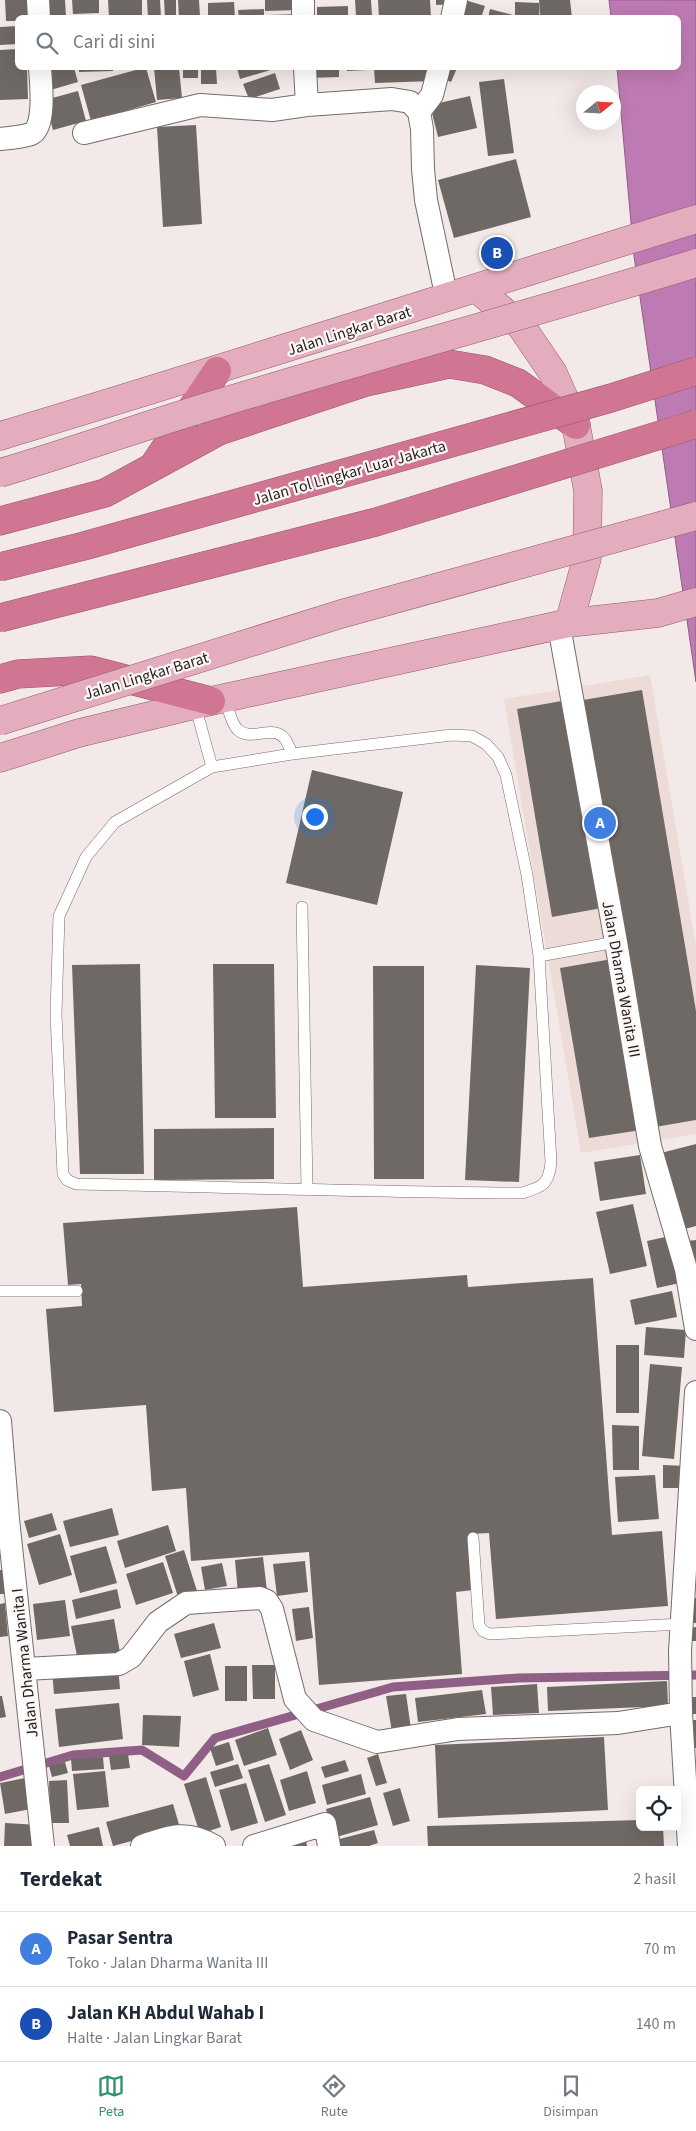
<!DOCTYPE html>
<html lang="id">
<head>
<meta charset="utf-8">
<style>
  :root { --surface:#fff; --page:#f2f2f3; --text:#1f2937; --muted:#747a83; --line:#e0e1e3; --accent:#2f916b }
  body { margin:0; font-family:"Source Sans 3",sans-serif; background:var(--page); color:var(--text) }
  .controls { position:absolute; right:15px; bottom:15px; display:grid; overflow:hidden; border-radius:8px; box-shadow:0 5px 20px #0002 }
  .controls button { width:45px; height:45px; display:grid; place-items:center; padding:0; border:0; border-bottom:1px solid var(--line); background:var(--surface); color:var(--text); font:25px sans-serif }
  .compass { position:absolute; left:576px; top:85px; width:45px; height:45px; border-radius:50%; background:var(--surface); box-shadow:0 5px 20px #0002; rotate:72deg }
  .you { position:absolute; left:314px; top:816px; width:18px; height:18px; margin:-12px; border:4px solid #fff; border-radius:50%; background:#1a73e8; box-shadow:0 0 0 8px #1a73e833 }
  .badge { display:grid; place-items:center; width:32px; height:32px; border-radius:50%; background:var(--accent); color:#fff; font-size:16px; font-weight:700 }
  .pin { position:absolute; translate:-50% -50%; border:2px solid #fff; box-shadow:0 1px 5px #0006 }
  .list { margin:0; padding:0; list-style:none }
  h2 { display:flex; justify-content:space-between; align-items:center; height:65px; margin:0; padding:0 20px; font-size:21px }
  h2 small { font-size:16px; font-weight:400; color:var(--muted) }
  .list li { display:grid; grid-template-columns:32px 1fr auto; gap:15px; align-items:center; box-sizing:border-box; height:75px; padding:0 20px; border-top:1px solid var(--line) }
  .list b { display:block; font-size:19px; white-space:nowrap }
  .list p { margin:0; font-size:16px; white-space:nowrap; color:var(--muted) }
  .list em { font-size:16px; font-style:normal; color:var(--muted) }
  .icon { flex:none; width:28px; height:28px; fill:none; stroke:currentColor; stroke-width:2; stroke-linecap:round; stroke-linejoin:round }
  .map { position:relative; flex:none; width:696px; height:1846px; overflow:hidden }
  .search { position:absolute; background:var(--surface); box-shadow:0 5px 20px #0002; left:15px; right:15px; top:15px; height:55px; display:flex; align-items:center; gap:12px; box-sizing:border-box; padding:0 18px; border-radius:8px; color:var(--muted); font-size:19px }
  .sheet { height:215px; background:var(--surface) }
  nav { display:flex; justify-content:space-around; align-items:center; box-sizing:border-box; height:70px; border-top:1px solid var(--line); background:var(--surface); font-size:14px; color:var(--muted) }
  nav a { display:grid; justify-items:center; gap:2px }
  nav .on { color:var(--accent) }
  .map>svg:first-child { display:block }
  .built { fill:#eddbd8 }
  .water { fill:#be7ab3; stroke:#8f5f86 }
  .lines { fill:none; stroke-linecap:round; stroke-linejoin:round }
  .stream { stroke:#8f5f86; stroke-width:9 }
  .building { fill:#6f6965 }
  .service-casing { stroke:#746c6b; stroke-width:12 }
  .minor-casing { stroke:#746c6b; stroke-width:24 }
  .primary-casing { stroke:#93586a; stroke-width:29 }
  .motorway-casing { stroke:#93586a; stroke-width:29 }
  .service { stroke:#fff; stroke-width:11 }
  .minor { stroke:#fff; stroke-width:22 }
  .primary { stroke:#e3adbe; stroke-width:28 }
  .motorway { stroke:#d07693; stroke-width:28 }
  .primary-bridge-casing { stroke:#93586a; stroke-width:29; stroke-linecap:butt }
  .motorway-bridge-casing { stroke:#93586a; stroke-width:29; stroke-linecap:butt }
  .primary-bridge { stroke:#e3adbe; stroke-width:28 }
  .motorway-bridge { stroke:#d07693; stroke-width:28 }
  .labels { text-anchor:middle; stroke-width:4.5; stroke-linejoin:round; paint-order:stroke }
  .street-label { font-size:16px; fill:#221f1e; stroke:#fef7f6 }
</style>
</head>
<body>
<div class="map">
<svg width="696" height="1846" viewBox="0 0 696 1846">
  <rect width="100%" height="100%" fill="#f2e9e8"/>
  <path class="built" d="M650,675l46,271v188l-115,19 -77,-454z"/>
  <path class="water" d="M609,0h87v682l-62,-426 -17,-188h61v-50l-67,-1z"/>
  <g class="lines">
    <path class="stream" d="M0,1777l73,-22 69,-5 42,26 31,-38 178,-51 125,-9 178,-3"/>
  </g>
  <path class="building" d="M5,0h30l1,18h-18v3h-12z
    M42,0h23l1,17 -23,1z
    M72,0h27v13l-26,1z
    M108,0h34v18h-33z
    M147,0h13l1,18h-13z
    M164,0h12v18h-11z
    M178,0h21l1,17 -21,1z
    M265,0h34l1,10 -35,1z
    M355,0h16l1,16h-16z
    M378,0h52l1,18h-52z
    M436,0h18v4l-18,1z
    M465,0l20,6 -4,12h-27z
    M539,0h31l2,18h-32z
    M234,2l1,16h-27v-15z
    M515,2l24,1v15h-24z
    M348,6v12h-31v-11z
    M264,9v9h-25l-1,-8z
    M490,9l23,6 -1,3h-24z
    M299,14v4h-30v-3z
    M18,26v18l-18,1v-18z
    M18,49v19h9l1,31 -28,1v-50z
    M41,68h33l4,14 -31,9z
    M79,68h34v3l-34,1z
    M143,68h3l10,34 -65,19 -10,-36z
    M154,68h25l3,30 -25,2z
    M183,68h15v10h-15z
    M201,68h15l1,16h-16z
    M237,68h37v1l-34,10z
    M309,68h30v9l-30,1z
    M347,68h21v2l-21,1z
    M374,68h58l1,13 -58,2z
    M441,68h16l-6,14 -14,-6z
    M275,73l5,16 -31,10 -6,-15z
    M504,79l10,74 -26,3 -9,-74z
    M78,91l8,30 -33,9 -8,-30z
    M470,96l7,32 -39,9 -8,-32z
    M196,125l6,99 -39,3 -6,-100z
    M516,159l15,58 -77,21 -16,-58z
    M642,690l54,321v109l-41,7 -72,-427z
    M567,700l35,208 -50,9 -35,-208z
    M312,770l91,22 -26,113 -91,-22z
    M612,959l29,171 -52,8 -29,-170z
    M140,964l4,210h-64l-8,-209z
    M213,964h61l2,154h-61z
    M476,965l54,3 -11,214 -54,-2z
    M373,966h51v213h-50z
    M274,1128v51l-120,1v-51z
    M696,1144v82l-15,4 -20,-77z
    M640,1155l6,39 -46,7 -6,-39z
    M633,1204l14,62 -37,8 -14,-62z
    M297,1207l6,80 164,-12 1,12 125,-9 19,257 50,-4 6,75 -172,13 -7,-86 -20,1 4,56 -17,2 6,82 -143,11 -10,-133 -118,9 -5,-73 -34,3 -6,-86 -92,7 -8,-103 36,-3 -1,-22 -13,1 -5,-62z
    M670,1236l10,47 -23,5 -10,-47z
    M696,1240v43l-9,-42z
    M672,1291l5,26 -42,8 -5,-25z
    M646,1327l40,3 -2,28 -40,-3z
    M616,1345h23v68h-23z
    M650,1364l32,3 -8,92 -32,-3z
    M612,1425l27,1v44h-26z
    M663,1465l24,1 -1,22h-23z
    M655,1475l4,44 -41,3 -3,-45z
    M112,1508l7,27 -49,12 -7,-26z
    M52,1513l5,17 -28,8 -5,-17z
    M168,1525l8,26 -51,17 -8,-27z
    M60,1534l12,41 -33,10 -12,-41z
    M106,1546l11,37 -37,10 -10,-37z
    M184,1550l14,44 -19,6 -14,-44z
    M263,1557l4,34 -29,3 -3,-34z
    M305,1561l3,31 -31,4 -4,-32z
    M163,1562l10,31 -37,12 -10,-31z
    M222,1563l5,23 -22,4 -4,-23z
    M0,1570h2l3,24h-5z
    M117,1589l4,19 -45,11 -4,-19z
    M689,1598h7v25h-5z
    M65,1600l5,36 -33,4 -4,-36z
    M5,1603l3,33 -8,1v-33z
    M309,1607l4,31 -17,3 -4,-32z
    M114,1619l7,39 -42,8 -8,-40z
    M214,1623l7,25 -40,10 -7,-24z
    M696,1627v14h-7l-1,-13z
    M210,1654l9,36 -26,7 -9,-36z
    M252,1665h23v34h-22z
    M118,1666l2,23 -66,5 -2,-23z
    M225,1666h22v35h-22z
    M667,1681l1,25 -120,5 -1,-24z
    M537,1684l2,29 -46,2 -2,-28z
    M482,1690l4,24 -68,8 -3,-24z
    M406,1694l5,35 -19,3 -6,-36z
    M0,1696h2l4,21 -6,1z
    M692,1697h4v17h-4z
    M119,1703l4,36 -64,8 -4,-38z
    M143,1715l38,1 -2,31 -37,-2z
    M693,1720h3v28h-3z
    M268,1728l9,27 -33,11 -9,-26z
    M301,1730l12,30 -23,10 -11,-31z
    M604,1737l4,73 -170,8 -3,-73z
    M229,1742l5,18 -18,6 -6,-18z
    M128,1754l2,14 -19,2 -2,-14z
    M378,1754l9,29 -11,3 -9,-28z
    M103,1757l1,12 -32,2 -1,-12z
    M345,1760l4,11 -24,7 -4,-11z
    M65,1762l3,11 -16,4 -3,-11z
    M238,1764l5,14 -28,9 -5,-15z
    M269,1764l17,51 -21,7 -17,-52z
    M105,1771l4,36 -32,3 -4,-36z
    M307,1771l9,32 -27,8 -9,-31z
    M361,1774l5,20 -39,11 -5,-20z
    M206,1777l15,50 -21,7 -16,-50z
    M25,1778l6,31 -26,5 -5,-31z
    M67,1780l2,43h-19l-1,-42z
    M246,1783l12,40 -27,8 -12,-41z
    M400,1788l10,33 -17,5 -10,-33z
    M370,1797l8,28 -45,13 -7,-29z
    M173,1804l7,24 -67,18 -7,-24z
    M640,1820v7h23l1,19h-236l-1,-20z
    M5,1823l34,2 -1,21h-34z
    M99,1827l4,19h-33l-3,-11z
    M374,1830l4,13 -9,3h-36l-1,-5z
    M306,1840l1,6h-28z"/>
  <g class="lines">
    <g class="service-casing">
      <path id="service" d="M225,699c3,9 6,23 12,30 14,14 36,-6 48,10 3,4 5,10 7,15
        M195,705l17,62
        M452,735l20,1 14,8 12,13 8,18 21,100 12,81 12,206c-2,22 -8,25 -29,31 -149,-1 -297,-6 -446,-9l-9,-4 -4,-6 -7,-160 3,-98 27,-59 29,-35 97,-55 80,-13z
        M302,907l5,281
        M539,956l77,-14
        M0,1291h77
        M473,1538l6,87 4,6 7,3 192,-10"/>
    </g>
    <g class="minor-casing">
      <path id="minor" d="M38,0l1,18
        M303,0v18
        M452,18l4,-18
        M305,68l2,37
        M419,112l13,-17 7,-27
        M84,133l116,-28 72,5 35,-5 85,-6 18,3 9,10 3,17 1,40 3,31 21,99
        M0,139c10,-1 22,-2 31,-5 15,-6 10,-52 9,-66
        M559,626l57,316 34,204 36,123 10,60
        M0,1421l8,98 35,327
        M25,1669l94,-5 12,-7 27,-35 28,-19 74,-5 7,3 5,8 23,90 19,21 63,22 81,-13 160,-6 63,-10
        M142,1846c28,-10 45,-16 72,0
        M254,1846l71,-22 4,22
        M689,1846l-8,-133 -1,-62 16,-259"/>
    </g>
    <g class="primary-casing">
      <path id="primary" d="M476,288l45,38 32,47 23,52 12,66 -1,67 -18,65
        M0,436c233,-70 464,-145 696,-217
        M0,758l79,-25 132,-32 358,-78 89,-10 38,-11"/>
    </g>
    <g class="motorway-casing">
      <path id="motorway" d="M154,465l63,-94
        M0,521l105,-28 114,-62 147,-49 83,-18 36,6 33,13 58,42
        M0,679l18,-5 73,-4 120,31"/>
    </g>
    <use href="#service" class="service"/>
    <use href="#minor" class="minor"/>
    <use href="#primary" class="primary"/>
    <use href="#motorway" class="motorway"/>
    <g class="primary-bridge-casing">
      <path id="primary-bridge" d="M0,473c74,-22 146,-48 220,-70 158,-48 318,-91 476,-140
        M0,721l341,-107 355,-98"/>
    </g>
    <g class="motorway-bridge-casing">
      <path id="motorway-bridge" d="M0,567l84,-21 527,-148 85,-27
        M0,618l376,-96 320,-98"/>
    </g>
    <use href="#primary-bridge" class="primary-bridge"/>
    <use href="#motorway-bridge" class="motorway-bridge"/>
  </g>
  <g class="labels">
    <g class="street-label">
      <text transform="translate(349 330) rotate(-18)" y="6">Jalan Lingkar Barat</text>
      <text transform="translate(349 472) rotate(-16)" y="6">Jalan Tol Lingkar Luar Jakarta</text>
      <text transform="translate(146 675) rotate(-17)" y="6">Jalan Lingkar Barat</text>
      <text transform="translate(622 979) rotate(80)" y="6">Jalan Dharma Wanita III</text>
      <text transform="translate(24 1663) rotate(-96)" y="6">Jalan Dharma Wanita I</text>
    </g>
  </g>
</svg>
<div class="controls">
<button><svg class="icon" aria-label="locate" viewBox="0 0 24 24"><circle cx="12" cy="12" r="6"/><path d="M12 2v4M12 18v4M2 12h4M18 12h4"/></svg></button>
</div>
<svg class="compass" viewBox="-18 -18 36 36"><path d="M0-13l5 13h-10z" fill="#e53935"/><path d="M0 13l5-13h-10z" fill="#747a83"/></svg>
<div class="you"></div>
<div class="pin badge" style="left:600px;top:823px;background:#3f7fe0">A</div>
<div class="pin badge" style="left:497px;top:253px;background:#1a4fb4">B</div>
<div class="search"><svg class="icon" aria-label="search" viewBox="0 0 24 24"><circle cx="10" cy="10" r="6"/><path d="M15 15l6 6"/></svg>Cari di sini</div>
</div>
<section class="sheet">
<h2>Terdekat<small>2 hasil</small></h2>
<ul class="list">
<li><span class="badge" style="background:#3f7fe0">A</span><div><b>Pasar Sentra</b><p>Toko · Jalan Dharma Wanita III</p></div><em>70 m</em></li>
<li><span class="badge" style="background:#1a4fb4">B</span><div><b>Jalan KH Abdul Wahab I</b><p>Halte · Jalan Lingkar Barat</p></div><em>140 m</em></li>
</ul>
</section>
<nav>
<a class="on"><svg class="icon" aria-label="map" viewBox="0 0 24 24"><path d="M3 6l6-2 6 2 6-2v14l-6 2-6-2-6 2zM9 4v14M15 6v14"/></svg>Peta</a>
<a><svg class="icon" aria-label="directions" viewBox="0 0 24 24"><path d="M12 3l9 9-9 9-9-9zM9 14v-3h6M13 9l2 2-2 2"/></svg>Rute</a>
<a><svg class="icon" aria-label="saved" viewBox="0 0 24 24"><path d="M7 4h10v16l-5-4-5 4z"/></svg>Disimpan</a>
</nav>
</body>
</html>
